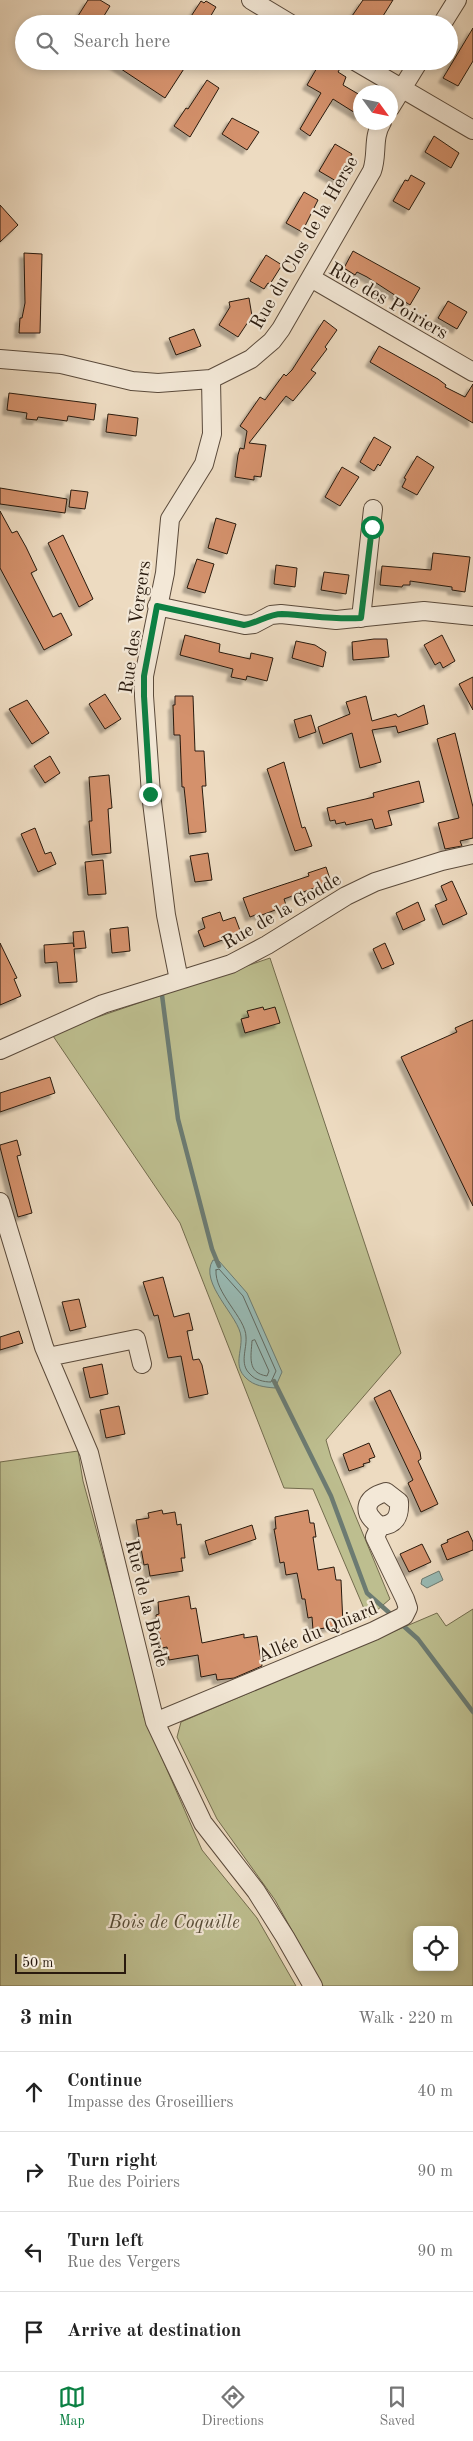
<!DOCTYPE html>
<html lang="en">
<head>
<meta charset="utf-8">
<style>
  :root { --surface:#fff; --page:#f2f2f2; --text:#222; --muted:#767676; --line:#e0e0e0; --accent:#0b8043 }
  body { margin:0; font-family:"Old Standard TT",serif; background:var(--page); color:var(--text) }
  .controls { position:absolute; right:15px; bottom:15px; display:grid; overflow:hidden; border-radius:8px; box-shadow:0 2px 8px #0003 }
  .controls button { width:45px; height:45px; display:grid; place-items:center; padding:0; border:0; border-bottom:1px solid var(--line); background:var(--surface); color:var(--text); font:25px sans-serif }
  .compass { position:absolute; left:353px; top:85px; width:45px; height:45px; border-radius:50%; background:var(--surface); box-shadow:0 2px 8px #0003; rotate:123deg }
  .scale { position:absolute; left:15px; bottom:12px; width:111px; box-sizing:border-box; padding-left:5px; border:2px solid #291a0e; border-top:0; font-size:14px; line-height:18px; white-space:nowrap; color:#291a0e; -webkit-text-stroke:4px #f3e8d7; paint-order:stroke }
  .stop { position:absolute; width:15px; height:15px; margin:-11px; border:4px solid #0b8043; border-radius:50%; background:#fff }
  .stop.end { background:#0b8043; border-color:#fff; box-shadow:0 1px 5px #0008 }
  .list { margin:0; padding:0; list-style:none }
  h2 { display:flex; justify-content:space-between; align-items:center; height:65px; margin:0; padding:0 20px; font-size:21px }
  h2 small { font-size:16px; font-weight:400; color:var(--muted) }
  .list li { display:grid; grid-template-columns:32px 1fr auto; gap:15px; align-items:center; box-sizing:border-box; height:80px; padding:0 20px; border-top:1px solid var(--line) }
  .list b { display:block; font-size:19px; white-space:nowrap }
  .list p { margin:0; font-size:16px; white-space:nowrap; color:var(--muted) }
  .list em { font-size:16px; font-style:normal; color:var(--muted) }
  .icon { flex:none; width:28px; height:28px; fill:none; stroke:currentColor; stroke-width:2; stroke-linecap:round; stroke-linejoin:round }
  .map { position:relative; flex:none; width:473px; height:1986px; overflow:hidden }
  .search { position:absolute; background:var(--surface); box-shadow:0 2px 8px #0003; left:15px; right:15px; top:15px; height:55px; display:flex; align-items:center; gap:12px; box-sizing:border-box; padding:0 18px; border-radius:28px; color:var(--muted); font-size:19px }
  .sheet { height:385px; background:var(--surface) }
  nav { display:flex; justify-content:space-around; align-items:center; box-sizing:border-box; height:70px; border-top:1px solid var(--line); background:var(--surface); font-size:14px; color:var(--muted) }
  nav a { display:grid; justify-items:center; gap:2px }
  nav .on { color:var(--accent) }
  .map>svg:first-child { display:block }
  .green { fill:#bdbe8f; stroke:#736c4e; fill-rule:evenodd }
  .water { fill:#99bbb5; stroke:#6c7b72 }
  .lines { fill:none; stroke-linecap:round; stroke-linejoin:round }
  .shore { stroke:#616a62; stroke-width:1 }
  .stream { stroke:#6c7b72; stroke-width:4.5 }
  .building { fill:#d4916c; stroke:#291a0e; filter:url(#shadow) }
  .minor-casing { stroke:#5a4a3b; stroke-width:20 }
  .minor { stroke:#f3e8d7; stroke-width:18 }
  .route { stroke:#0b8043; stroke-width:6 }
  .labels { text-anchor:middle; stroke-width:4.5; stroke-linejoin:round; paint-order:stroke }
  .street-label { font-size:19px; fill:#291a0e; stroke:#f3e8d7 }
  .park-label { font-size:19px; font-style:italic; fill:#554b35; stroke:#f3e8d7 }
</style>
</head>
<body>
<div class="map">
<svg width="473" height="1986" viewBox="0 0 473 1986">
  <defs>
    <filter id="shadow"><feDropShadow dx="-4.5" dy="4.5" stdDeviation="1" flood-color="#0004"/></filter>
  </defs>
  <rect width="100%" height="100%" fill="#eddbc1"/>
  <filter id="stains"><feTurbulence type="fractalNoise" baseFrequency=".004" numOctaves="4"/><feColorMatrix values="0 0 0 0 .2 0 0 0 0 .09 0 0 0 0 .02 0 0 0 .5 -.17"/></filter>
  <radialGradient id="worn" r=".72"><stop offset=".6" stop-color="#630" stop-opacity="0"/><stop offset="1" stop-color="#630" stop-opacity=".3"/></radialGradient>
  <path class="green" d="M270,958l131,395 -75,87 5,17 59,142 -22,19 -55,-129 -29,-1 -104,-265 -129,-190z
    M78,1451l5,30 44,161 17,75 58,133 55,68 39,68h-296v-524z
    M473,1609v377h-150l-48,-86 -58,-81 -40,-82 4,-15 256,-109 9,13zM417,1930h37v37h-37z"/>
  <path class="water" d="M213,1260l6,1 28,32 35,79 -7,16c-11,-1 -21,-2 -29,-10 -13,-12 -4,-26 -5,-41 -1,-20 -43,-54 -28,-77z
    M439,1571l4,9 -16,8 -6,-4 1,-5z"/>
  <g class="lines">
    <path class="shore" d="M216,1270l3,-1 24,27 33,75 -5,11c-7,0 -16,-2 -21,-8 -11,-10 -3,-25 -4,-37 0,-19 -32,-44 -30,-67z
      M255,1340l14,31 -2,5c-20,-3 -16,-19 -15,-35z"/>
    <path class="stream" d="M162,995l16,124 34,130 7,17
      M274,1381l57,115 36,97 27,24
      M399,1622l19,17 55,73"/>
  </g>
  <path class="building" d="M88,0h12l10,6 -11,18h-26z
    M363,0h30l-15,24h-15l-11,-8z
    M201,1l3,2 2,-2 10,6 -10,17h-20z
    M473,28v33l-15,25 -15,-8z
    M109,61h80l-24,37z
    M321,61h11l9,6 -3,5 8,5 -3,8 17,10v21l-27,-17 -23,37 -10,-7 21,-36 -14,-8z
    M207,80l12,8 -29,49 -16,-11 12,-18 2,1z
    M232,118l27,14 -12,18 -25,-16z
    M434,136l25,17 -8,15 -26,-16z
    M335,144l17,10 -16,27 -17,-10z
    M411,175l14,8 -16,27 -16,-9 12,-21 3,1z
    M304,192l14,8 -16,32 -16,-9z
    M0,205l18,20 -18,17z
    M353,251l67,37 -10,17 -43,-28 -10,-5 -2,3 -11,-7z
    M24,253l18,1 -2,79h-21l1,-15h2l3,-15z
    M266,255l16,10 -12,19 -2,-1 -4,6 -14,-8z
    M249,298l3,18 -14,21 -19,-12 11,-18 -1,-5z
    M448,301l19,11 -10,17 -19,-11z
    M324,320l13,10 -12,17 2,2 -16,21 5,3 -23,28 -7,-5 -37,47 17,2 -5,32 -7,-1v4l-19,-3 3,-22 2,-7 4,1 3,-18 -7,-5 20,-29 5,3 19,-26 2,2 6,-6z
    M194,329l7,17 -25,9 -7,-17z
    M379,346l59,33 8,6 -1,2 20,10 8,-13v39l-103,-61z
    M9,393l87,11 -2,16 -26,-4 -1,5 -29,-4 -1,3 -11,-1 1,-6 -20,-3z
    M108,414l30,4 -2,18 -30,-4z
    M374,437l17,10 -11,19 -2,-2 -4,7 -14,-9z
    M417,456l17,11 -17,28 -15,-8 4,-8 -2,-1z
    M342,467l17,10 -19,29 -15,-9z
    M0,488l67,11 -2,14 -65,-9z
    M71,490l17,2 -3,17 -16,-2z
    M0,511l12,22 5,-2 9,16 11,23 -6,3 22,44 8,-4 11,22 -28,15 -44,-82z
    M216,518l20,6 -9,30 -19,-6z
    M63,535l30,64 -14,8 -31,-64z
    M433,553l37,4 -5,35 -13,-2v-3l-42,-6v4h-7l-1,2 -22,-2 2,-19 49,4z
    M197,559l17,5 -9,29 -18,-5z
    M276,565l21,3 -2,19 -21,-3z
    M324,572l25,3 -3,19 -25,-4z
    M185,635l35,9 -1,8 31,7 1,-6 22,5 -6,23 -20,-5 -1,4 -15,-3 2,-8 -53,-14z
    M442,635l13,26 -12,7 -3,-6 -5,3 -11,-20z
    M374,639h13l2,18 -36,3 -1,-18z
    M296,641l19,4 11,7 -3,15 -31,-9z
    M473,677v33l-14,-26z
    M105,694l16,25 -16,10 -16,-25z
    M175,696h18l2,55h9l2,35h-4l4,46 -17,2 -5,-47h-2l-2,-52h-6l-1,-30h2z
    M366,696l6,25 24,-7 2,3 26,-12 4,19 -30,9 -2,-7 -24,4 9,32 -21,6 -8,-35 -29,11 -5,-17 32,-13 -4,-12z
    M27,700l22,33 -17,11 -23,-35z
    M311,715l5,17 -17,6 -5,-18z
    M455,733l18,74v31l-13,3 2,5 -17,3 -7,-26 21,-5 -22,-79z
    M50,756l10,17 -15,10 -11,-17z
    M284,762l18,66 3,-1 7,19 -17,5 -28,-82z
    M109,775l3,33 -4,1 3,44 -19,2 -3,-34h3l-3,-44z
    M419,781l5,21 -36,9 4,14 -17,4 -3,-10 -26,6 -1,-3 -9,2 -1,-4 -5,1 -3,-13 47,-11 -1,-4z
    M35,828l10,26 6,-2 5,12 -18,8 -17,-38z
    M208,853l4,27 -17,2 -5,-26z
    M103,860l3,34 -18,1 -3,-33z
    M326,867l5,15 -47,17 2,6 -8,4 -19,7 -1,-2 -8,3 -7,-19 66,-22 -1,-3z
    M452,881l15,33 -24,11 -8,-20 12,-5 -6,-14z
    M418,902l7,18 -22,10 -7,-17z
    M220,912l3,9 12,-4 6,16 -37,14 -6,-16 7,-3 -3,-10z
    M128,927l2,24 -18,2 -2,-24z
    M84,931l2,17 -12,1 3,33 -18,1 -2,-21 -12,1 -1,-18 29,-2 1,4 -1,-15z
    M0,943l17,35 -3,1 7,17 -21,9z
    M385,943l9,21 -12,5 -9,-20z
    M263,1007l1,3 11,-3 5,16 -35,10 -4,-14 8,-2 -2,-6z
    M473,1020v186l-72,-149 56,-25 -2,-4z
    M50,1077l5,16 -55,19v-19z
    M17,1140l4,15 -4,1 15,57 -14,4 -18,-70v-2z
    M163,1277l11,40 15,-4 4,17 -6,1 6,29 6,-1 3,6 6,29 -19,4 -8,-42 -13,2 -10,-43 -4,1 -11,-34z
    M79,1299l7,28 -16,4 -8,-29z
    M19,1331l4,12 -23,7v-13z
    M102,1364l6,30 -18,4 -7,-30z
    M390,1390l30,62 1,7 -3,2 20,43 -17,8 -13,-29 5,-3 -39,-82z
    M119,1406l6,28 -19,4 -6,-28z
    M369,1443l6,14 -6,2 1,3 -7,2 1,2 -15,5 -6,-17z
    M162,1510l1,4 12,-2 2,13 4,-1 4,34h-4l2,13 -33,5 -2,-12 -4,1 -8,-45 13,-2 -1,-5z
    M308,1510l2,13h4l2,14h-3l5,33 16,-3 2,13h5l2,45 -30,5 -1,-13 -4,1 -3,-19h-3l-5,-26 -11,2 -2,-13 -4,1 -6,-34h2l-1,-12z
    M252,1525l4,14 -47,16 -4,-14z
    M468,1531l5,11v8l-26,10 -6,-15 7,-3 -1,-2z
    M422,1544l9,18 -22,10 -9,-18z
    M189,1596l2,13 5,-1 6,35 42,-9v4l13,-2 5,30 -28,12 -17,2 -1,-6 -15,3 -3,-22 -29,5 -2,-13 -5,1 -4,-19 -2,-14 3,-1 -1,-12z"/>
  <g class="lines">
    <g class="minor-casing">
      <path id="minor" d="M251,0l40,24
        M442,24l15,-24
        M355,61l118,69
        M390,108l29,-47
        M311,278l162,94
        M0,359l61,5 71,17 26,2 53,-4 40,-20 21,-18 9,-12 91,-158c6,-17 0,-33 10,-49
        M157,606l88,19 9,-1 17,-9 10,-1 55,6 88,-9 49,5
        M361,618l12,-109
        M179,980l-13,-65 -15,-121 -7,-98v-20l21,-103 5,-54 34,-55 8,-30 -1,-55
        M0,1050l103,-46 128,-40 36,-19 79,-49 29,-14 67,-21 31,-7
        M0,1202l44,145 45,106 66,269 48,101 53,68 29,46 28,49
        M48,1357l88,-18 6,25
        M155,1722l219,-91 30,-15 4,-8 -3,-9 -30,-62 5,-11c15,-1 20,-9 19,-24l-13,-10c-22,6 -25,21 -6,34"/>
    </g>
    <use href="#minor" class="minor"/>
  </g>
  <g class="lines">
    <path class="route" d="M150,794l-6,-98v-20l13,-70 87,19c14,-2 24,-11 38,-11 28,1 50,6 79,4l11,-91"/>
  </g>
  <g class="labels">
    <g class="street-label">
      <text transform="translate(303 242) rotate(-60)" y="7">Rue du Clos de la Herse</text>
      <text transform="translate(389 300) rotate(30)" y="7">Rue des Poiriers</text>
      <text transform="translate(134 627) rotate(-82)" y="7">Rue des Vergers</text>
      <text transform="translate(281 910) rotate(-30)" y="7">Rue de la Godde</text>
      <text transform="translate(148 1603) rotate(76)" y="7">Rue de la Borde</text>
      <text transform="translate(317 1631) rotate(-23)" y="7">Allée du Quiard</text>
    </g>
    <g class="park-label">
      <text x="174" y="1928">Bois de Coquille</text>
    </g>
  </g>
  <rect width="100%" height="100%" filter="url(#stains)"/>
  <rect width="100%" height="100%" fill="url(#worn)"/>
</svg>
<div class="controls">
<button><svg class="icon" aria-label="locate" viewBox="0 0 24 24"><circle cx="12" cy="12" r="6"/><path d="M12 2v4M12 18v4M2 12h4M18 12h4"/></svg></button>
</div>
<svg class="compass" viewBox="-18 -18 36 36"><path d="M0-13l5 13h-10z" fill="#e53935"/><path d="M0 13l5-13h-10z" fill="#767676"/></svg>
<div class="scale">50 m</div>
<div class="stop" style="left:372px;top:527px"></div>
<div class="stop end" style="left:150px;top:794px"></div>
<div class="search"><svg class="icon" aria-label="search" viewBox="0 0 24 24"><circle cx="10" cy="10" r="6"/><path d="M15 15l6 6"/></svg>Search here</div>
</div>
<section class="sheet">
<h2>3 min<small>Walk · 220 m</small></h2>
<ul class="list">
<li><svg class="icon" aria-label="ahead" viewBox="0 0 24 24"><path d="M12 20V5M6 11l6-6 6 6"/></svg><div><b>Continue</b><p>Impasse des Groseilliers</p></div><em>40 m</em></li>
<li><svg class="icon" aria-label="right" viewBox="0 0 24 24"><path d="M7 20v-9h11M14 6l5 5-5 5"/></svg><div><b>Turn right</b><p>Rue des Poiriers</p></div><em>90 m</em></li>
<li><svg class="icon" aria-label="left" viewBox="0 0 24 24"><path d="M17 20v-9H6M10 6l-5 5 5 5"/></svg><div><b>Turn left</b><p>Rue des Vergers</p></div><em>90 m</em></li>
<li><svg class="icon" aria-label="arrive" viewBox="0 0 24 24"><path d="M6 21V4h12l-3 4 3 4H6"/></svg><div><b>Arrive at destination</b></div></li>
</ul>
</section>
<nav>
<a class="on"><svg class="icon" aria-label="map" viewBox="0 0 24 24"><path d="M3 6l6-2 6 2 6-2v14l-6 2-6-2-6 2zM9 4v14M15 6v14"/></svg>Map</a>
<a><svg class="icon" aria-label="directions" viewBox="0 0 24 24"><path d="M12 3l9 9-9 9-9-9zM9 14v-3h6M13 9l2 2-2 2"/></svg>Directions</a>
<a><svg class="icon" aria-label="saved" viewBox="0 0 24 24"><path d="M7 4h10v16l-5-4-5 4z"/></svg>Saved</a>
</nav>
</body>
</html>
